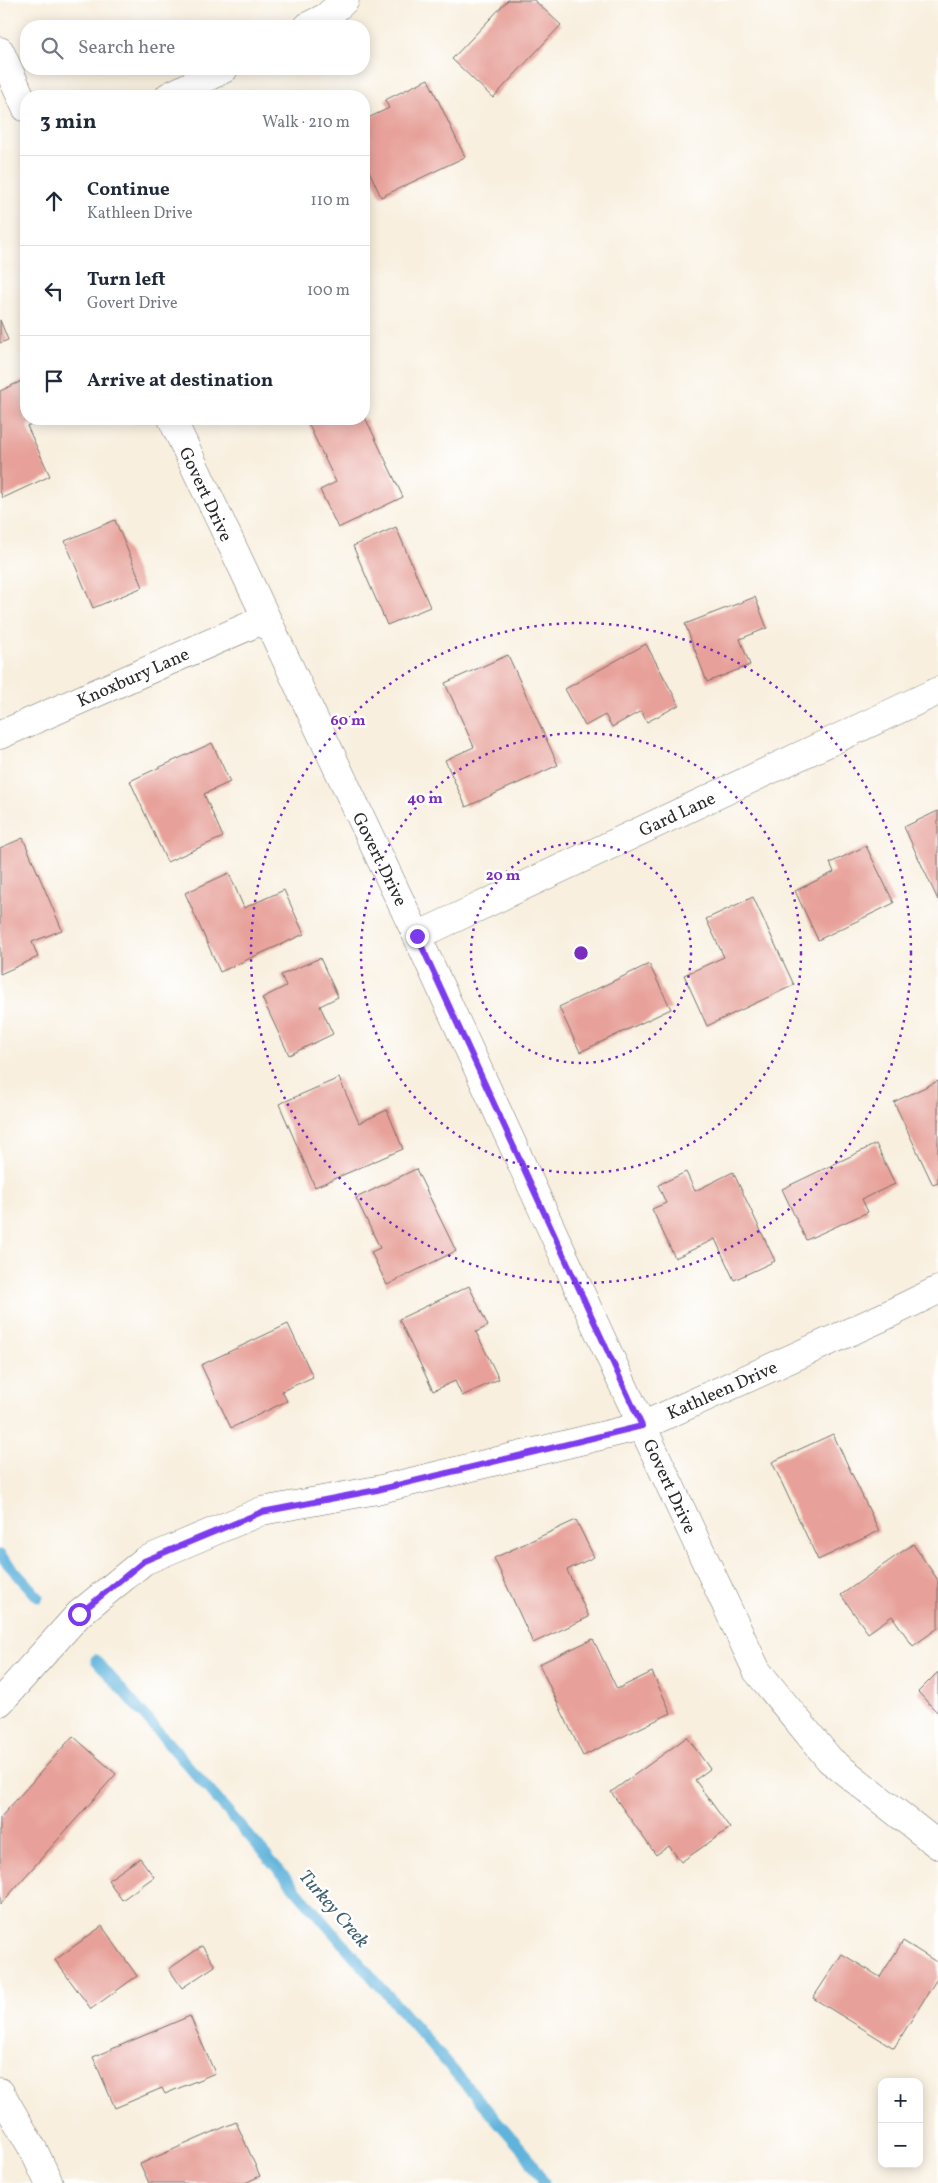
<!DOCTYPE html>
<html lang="en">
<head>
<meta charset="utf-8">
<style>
  :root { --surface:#fff; --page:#f6f6f7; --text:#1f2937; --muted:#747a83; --line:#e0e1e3 }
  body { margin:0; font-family:Vollkorn,serif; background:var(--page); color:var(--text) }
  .controls { position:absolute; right:15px; bottom:15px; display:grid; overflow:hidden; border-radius:10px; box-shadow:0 2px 12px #0003 }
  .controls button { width:45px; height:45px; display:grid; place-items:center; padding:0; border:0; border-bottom:1px solid var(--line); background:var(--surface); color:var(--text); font:25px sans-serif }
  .stop { position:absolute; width:15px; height:15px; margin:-11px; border:4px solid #7c3aed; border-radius:50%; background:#fff }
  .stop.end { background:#7c3aed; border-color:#fff; box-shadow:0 1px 5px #0008 }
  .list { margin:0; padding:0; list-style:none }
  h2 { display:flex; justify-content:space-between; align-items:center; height:65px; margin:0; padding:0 20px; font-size:21px }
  h2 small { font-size:16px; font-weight:400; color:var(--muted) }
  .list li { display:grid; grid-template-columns:32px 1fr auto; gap:15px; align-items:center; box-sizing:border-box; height:90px; padding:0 20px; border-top:1px solid var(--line) }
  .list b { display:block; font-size:19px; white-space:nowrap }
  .list p { margin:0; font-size:16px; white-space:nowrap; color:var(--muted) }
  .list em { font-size:16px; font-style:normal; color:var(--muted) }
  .icon { flex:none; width:28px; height:28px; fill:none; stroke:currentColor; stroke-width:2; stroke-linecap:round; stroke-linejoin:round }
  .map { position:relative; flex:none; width:938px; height:2183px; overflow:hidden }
  .search { position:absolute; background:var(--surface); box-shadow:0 2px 12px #0003; left:20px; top:20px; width:350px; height:55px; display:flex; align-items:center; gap:12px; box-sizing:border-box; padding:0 18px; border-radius:20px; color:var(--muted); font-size:19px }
  .panel { position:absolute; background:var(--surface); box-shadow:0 2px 12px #0003; left:20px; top:90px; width:350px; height:335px; border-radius:20px }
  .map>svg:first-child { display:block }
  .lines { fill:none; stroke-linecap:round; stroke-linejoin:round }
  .stream { stroke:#60b3db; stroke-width:11 }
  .building { fill:#e7a19a }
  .minor-casing { stroke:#73706a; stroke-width:29 }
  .minor { stroke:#fff; stroke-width:28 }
  .route { stroke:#7c3aed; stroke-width:6 }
  .ring { fill:none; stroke:#7b2cbf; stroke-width:2.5; stroke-dasharray:2.5 5 }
  .labels { text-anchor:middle; stroke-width:5; stroke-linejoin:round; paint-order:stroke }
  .street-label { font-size:18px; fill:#2b2b2b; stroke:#fff }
  .water-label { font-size:19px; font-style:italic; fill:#406171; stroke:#fff }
  .centre { fill:#7b2cbf; stroke:#fff; stroke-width:2.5 }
  .ring-label { font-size:15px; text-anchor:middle; font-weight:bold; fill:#7b2cbf; stroke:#fff; stroke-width:5; stroke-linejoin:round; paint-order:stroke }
</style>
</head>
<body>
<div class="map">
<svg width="938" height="2183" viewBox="0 0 938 2183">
  <rect width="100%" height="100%" fill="#fff"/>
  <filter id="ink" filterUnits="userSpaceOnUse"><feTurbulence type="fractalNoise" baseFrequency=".02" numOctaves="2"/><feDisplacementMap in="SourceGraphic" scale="10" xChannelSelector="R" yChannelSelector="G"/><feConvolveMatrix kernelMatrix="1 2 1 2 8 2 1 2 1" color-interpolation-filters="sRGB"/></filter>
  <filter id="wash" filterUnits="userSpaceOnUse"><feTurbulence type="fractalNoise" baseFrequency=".0096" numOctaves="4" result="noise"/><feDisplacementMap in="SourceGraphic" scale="20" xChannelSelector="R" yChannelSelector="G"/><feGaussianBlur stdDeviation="1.12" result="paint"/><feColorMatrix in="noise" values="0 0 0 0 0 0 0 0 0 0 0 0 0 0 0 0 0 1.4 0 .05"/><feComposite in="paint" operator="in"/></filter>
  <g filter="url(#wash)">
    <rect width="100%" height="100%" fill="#f8efde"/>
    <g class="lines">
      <path class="stream" d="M0,1555l38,42
        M96,1660l430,494 18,29"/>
    </g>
    <g id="blocks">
      <path class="building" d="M508,0h26l27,25 -68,73 -41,-39z
        M428,79l37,78 -84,40 -17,-37v-40l25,-12 -4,-8z
        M0,320l8,20 -8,3z
        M26,379v40h16l-15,7 23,50 -47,22 -3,-7v-100z
        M364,415l39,82 -65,31 -18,-38 16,-8 -30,-63h58z
        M115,520l28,67 -50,21 -28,-67z
        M396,527l34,80 -43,18 -34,-79z
        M755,597l12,31 -27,11 10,26 -43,17 -22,-58z
        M646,644l33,61 -32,17 -6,-11 -29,16 -7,-12 -20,11 -20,-37z
        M508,655l50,110 -92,42 -21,-47 29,-13 -29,-64z
        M212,743l18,39 -26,12 19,43 -56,25 -37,-81z
        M938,811v89l-34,-73z
        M23,838l39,92 -30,12 6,15 -38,17v-126z
        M866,846l28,57 -76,37 -23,-49 39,-19 -4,-9z
        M229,873l15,35 40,-18 20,44 -84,38 -35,-79z
        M753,897l41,88 -87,41 -23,-51 40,-18 -18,-38z
        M320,958l18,39 -18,9 13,28 -44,21 -27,-57 24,-12 -5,-11z
        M649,964l22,45 -91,43 -21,-45z
        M339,1078l20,45 28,-13 16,39 -88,38 -36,-83z
        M938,1081v102l-5,2 -39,-83z
        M876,1144l19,40 -33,15 6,13 -62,28 -24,-51z
        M416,1169l40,82 -69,34 -16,-33 9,-4 -24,-50z
        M686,1172l9,19 38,-19 42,89 -41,19 -19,-41 -40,19 -23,-49 14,-6 -8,-18z
        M469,1286l19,40 -12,6 23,47 -37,17 -7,-15 -22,10 -34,-72z
        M288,1324l25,53 -31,14 5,10 -56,27 -30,-63z
        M833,1434l46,97 -61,29 -46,-98z
        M576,1520l18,37 -27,13 22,47 -56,26 -39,-85z
        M913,1544l25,36v48l-25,18 -21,-30 -24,17 -27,-38z
        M593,1639l24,50 35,-17 19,41 -88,43 -44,-92z
        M938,1672v41l-20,-21z
        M73,1736l43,38 -116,131v-87z
        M687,1737l23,32 -15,11 35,48 -49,34 -12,-16 -13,9 -45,-63z
        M140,1858l14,19 -32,23 -14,-20z
        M102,1926l35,50 -46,33 -36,-49z
        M903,1941l35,22v14l-44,71 -81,-50 29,-44 38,23z
        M202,1946l13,20 -33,22 -13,-19z
        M190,2016l25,57 -50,21 -3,-6 -47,20 -22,-51z
        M236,2122l24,54 -15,7h-96l-9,-19z"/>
    </g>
  </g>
  <g filter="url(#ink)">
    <use href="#blocks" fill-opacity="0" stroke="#73706a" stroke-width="1"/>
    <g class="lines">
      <g class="minor-casing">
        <path id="minor" d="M308,26l18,-9 19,-17
          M0,51l26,57
          M169,96l55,-27
          M172,419l245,517 205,447 135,288 73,89 108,85
          M0,735l265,-116
          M417,936l521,-245
          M0,1702l79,-88 65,-53 118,-50 115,-21 265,-64 243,-110 53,-26
          M0,2092l34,59 15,32"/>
      </g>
      <use href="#minor" class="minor"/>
    </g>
  </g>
  <g class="lines" filter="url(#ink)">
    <path class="route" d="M79,1614l65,-53 118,-49 115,-22 265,-64 -225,-490"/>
  </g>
  <g class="ring">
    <circle cx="581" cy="953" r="110"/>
    <circle cx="581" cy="953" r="220"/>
    <circle cx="581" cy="953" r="330"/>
  </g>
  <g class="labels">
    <g class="street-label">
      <text transform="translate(206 494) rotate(65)" y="6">Govert Drive</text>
      <text transform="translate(133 677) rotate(-24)" y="6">Knoxbury Lane</text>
      <text transform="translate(677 814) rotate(-25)" y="6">Gard Lane</text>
      <text transform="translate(380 859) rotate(64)" y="6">Govert Drive</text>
      <text transform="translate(722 1390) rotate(-24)" y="6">Kathleen Drive</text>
      <text transform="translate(670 1486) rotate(65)" y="6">Govert Drive</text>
    </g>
    <g class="water-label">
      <text transform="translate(335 1908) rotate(49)" y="7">Turkey Creek</text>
    </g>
  </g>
  <circle cx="581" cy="953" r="8" class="centre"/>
  <g class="ring-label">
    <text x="348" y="725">60 m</text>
    <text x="425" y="803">40 m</text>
    <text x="503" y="880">20 m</text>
  </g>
</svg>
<div class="controls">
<button>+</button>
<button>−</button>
</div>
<div class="stop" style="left:79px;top:1614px"></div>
<div class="stop end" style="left:417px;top:936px"></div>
<div class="search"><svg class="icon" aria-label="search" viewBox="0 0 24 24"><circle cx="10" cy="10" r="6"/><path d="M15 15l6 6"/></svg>Search here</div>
<section class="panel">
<h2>3 min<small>Walk · 210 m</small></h2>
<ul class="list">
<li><svg class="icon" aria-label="ahead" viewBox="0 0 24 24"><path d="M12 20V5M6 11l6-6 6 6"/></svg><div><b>Continue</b><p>Kathleen Drive</p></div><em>110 m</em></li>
<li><svg class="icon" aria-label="left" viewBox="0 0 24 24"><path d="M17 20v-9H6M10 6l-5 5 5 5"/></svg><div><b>Turn left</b><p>Govert Drive</p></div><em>100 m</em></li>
<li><svg class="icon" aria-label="arrive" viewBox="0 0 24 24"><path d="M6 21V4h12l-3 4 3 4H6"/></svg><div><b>Arrive at destination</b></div></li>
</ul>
</section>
</div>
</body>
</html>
